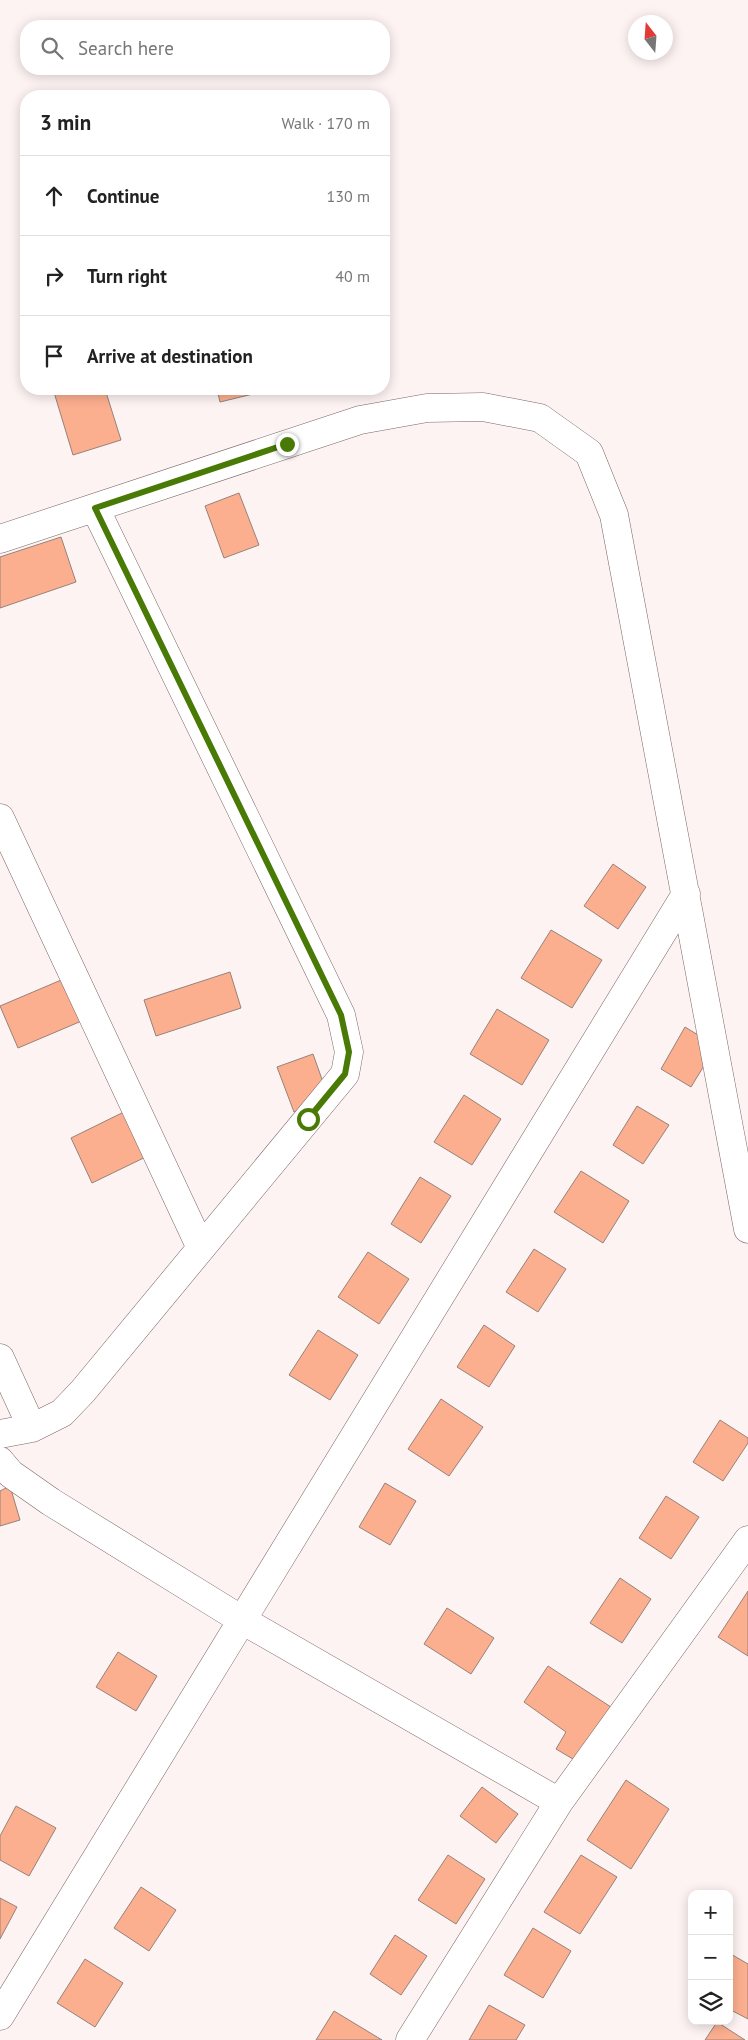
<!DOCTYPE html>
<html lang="en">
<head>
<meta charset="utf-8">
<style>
  :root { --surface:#fff; --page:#f6f6f6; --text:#222; --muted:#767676; --line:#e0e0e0 }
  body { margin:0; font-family:"PT Sans",sans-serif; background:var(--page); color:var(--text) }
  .controls { position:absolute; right:15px; bottom:15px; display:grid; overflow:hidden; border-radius:10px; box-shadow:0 2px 12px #0003 }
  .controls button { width:45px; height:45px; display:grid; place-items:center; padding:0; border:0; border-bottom:1px solid var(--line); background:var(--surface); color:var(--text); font:25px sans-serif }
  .compass { position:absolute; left:628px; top:15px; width:45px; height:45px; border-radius:50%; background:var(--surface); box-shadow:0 2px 12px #0003; rotate:343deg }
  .stop { position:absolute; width:15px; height:15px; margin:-11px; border:4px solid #487a05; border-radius:50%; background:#fff }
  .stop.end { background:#487a05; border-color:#fff; box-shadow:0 1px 5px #0008 }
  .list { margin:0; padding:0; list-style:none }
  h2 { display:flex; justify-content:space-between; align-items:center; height:65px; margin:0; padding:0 20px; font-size:21px }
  h2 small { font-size:16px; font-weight:400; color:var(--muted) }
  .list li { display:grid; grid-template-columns:32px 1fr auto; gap:15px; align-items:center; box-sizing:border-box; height:80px; padding:0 20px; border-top:1px solid var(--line) }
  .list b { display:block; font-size:19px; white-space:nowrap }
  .list em { font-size:16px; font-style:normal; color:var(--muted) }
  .icon { flex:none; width:28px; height:28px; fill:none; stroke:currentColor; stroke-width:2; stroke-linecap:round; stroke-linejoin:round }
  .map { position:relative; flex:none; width:748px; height:2040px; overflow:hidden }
  .search { position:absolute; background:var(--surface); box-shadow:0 2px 12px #0003; left:20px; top:20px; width:370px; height:55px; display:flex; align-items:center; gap:12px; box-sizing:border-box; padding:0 18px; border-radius:20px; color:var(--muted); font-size:19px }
  .panel { position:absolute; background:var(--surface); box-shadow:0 2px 12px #0003; left:20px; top:90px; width:370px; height:305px; border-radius:20px }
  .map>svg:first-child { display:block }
  .building { fill:#fcaf8f; stroke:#96827a }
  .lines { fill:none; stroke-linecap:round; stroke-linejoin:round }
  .street-casing { stroke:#7c6766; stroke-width:29 }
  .street { stroke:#fff; stroke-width:28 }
  .route { stroke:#487a05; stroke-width:6 }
</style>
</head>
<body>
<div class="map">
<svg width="748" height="2040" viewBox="0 0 748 2040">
  <rect width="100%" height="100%" fill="#fdf3f2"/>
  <path class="building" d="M53,389h52l16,51 -48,15z
    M217,389h39l1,4 -37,9z
    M239,493l20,52 -35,13 -19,-52z
    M61,537l15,45 -76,26v-51z
    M613,864l33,23 -28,42 -34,-23z
    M551,930l51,30 -30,48 -51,-30z
    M230,972l11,36 -85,28 -12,-36z
    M73,975l18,42 -73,31 -18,-42z
    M497,1009l52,31 -27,45 -52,-31z
    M685,1027l31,19 -25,41 -30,-18z
    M313,1054l16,45 -35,13 -17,-45z
    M464,1095l37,24 -29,46 -38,-23z
    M637,1106l32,19 -26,39 -30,-19z
    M134,1107l22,45 -64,31 -21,-45z
    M581,1171l48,30 -26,42 -49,-31z
    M420,1177l31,19 -30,47 -30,-19z
    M534,1249l32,20 -28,43 -32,-20z
    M368,1252l41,27 -30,45 -41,-27z
    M484,1325l31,21 -26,41 -32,-20z
    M318,1330l40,25 -28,45 -41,-25z
    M441,1399l42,28 -34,49 -41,-27z
    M720,1420l28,18v5l-25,38 -30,-19z
    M385,1483l31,18 -26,44 -31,-18z
    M10,1486l10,34 -20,6v-35z
    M666,1496l33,21 -28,42 -32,-21z
    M620,1578l31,21 -29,44 -32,-20z
    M748,1591v65l-30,-19z
    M447,1608l47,30 -23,36 -47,-30z
    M118,1652l39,24 -21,35 -40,-24z
    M548,1666l66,43 -36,53 -22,-13 10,-17 -42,-30z
    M626,1780l43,29 -38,60 -44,-29z
    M482,1787l36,27 -22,29 -36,-27z
    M16,1806l40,22 -27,48 -29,-16v-24z
    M448,1855l37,24 -29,45 -38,-24z
    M581,1855l36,22 -37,57 -36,-22z
    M141,1887l35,23 -27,41 -35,-23z
    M0,1898l17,9 -17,32z
    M533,1928l38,23 -28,47 -39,-23z
    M395,1935l32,21 -26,39 -31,-21z
    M729,1953l19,11v55l-19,-10z
    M85,1959l38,24 -28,44 -38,-24z
    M489,2005l36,20 -9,15h-47z
    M334,2011l48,29h-66z
    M717,2022l28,18h-40z"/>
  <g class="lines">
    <g class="street-casing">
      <path id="street" d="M0,539l360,-119 67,-12 56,-1 57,11 49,35 25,62 134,714
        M0,818l201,430
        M0,1358l32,70
        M0,1434l32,-6 30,-15 21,-22 262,-317 4,-22 -8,-37 -246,-507
        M0,1461l11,13 40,28 191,118 317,182
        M0,2016l686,-1122
        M410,2040l149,-238 189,-262"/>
    </g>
    <use href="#street" class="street"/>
  </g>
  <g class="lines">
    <path class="route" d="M287,444l-192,64 246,507 8,37 -4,22 -37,45"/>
  </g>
</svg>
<div class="controls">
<button>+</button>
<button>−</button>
<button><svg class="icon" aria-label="layers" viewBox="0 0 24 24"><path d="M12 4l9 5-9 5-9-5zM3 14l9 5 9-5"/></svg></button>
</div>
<svg class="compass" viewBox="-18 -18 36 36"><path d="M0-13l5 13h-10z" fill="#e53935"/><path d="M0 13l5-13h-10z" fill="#767676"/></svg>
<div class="stop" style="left:308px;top:1119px"></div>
<div class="stop end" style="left:287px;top:444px"></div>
<div class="search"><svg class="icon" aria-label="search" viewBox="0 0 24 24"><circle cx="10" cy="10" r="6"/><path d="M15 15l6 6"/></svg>Search here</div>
<section class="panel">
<h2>3 min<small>Walk · 170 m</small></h2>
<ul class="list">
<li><svg class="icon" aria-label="ahead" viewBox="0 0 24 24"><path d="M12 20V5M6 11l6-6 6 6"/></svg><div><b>Continue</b></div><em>130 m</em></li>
<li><svg class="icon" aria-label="right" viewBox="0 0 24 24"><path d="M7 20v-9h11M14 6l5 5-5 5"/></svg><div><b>Turn right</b></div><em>40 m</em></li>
<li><svg class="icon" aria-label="arrive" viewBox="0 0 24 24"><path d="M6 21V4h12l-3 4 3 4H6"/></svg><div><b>Arrive at destination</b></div></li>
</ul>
</section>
</div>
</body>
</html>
